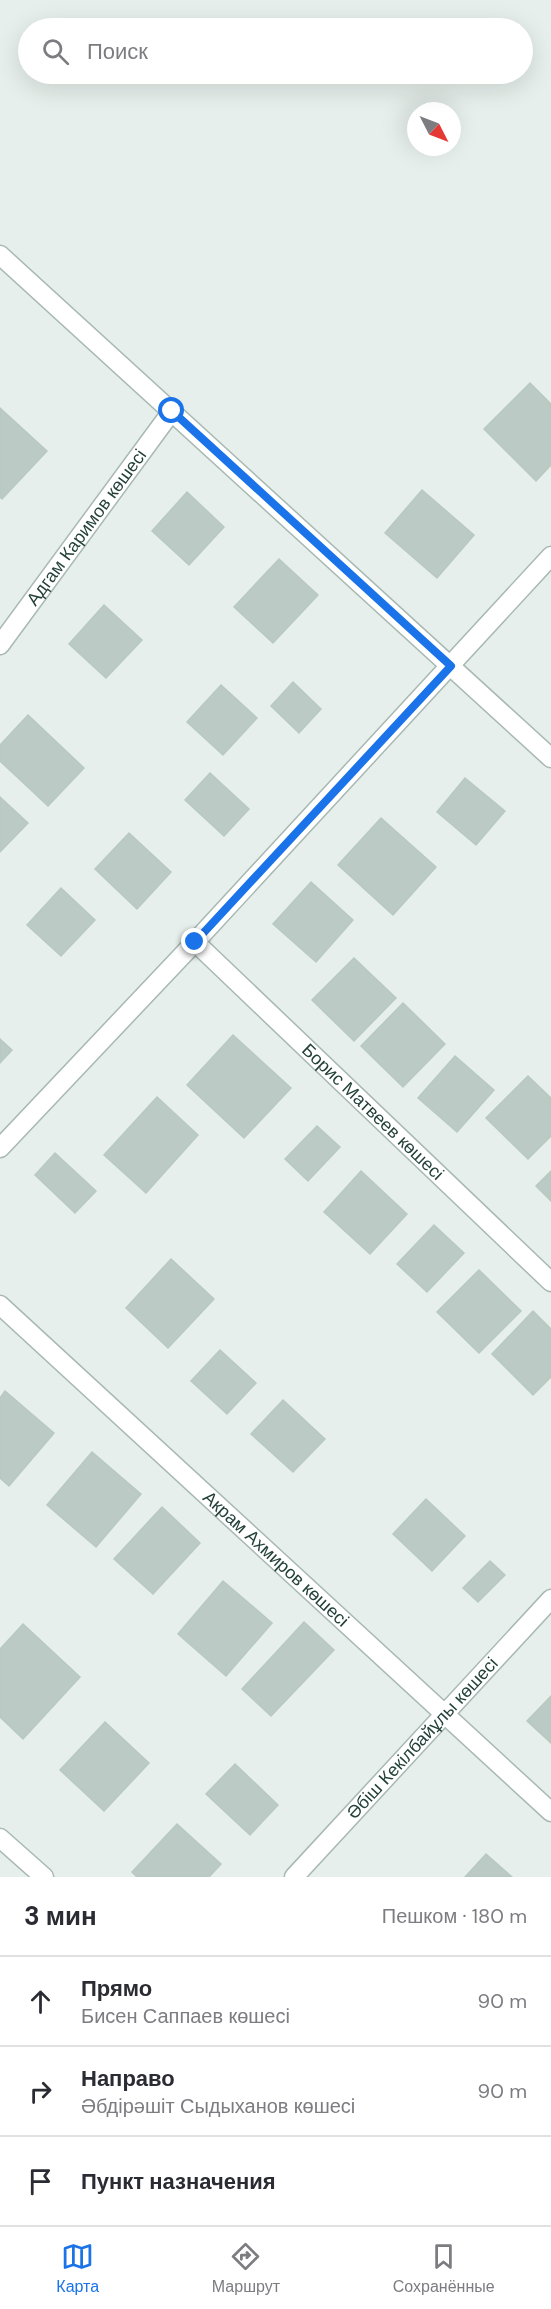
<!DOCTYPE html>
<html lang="ru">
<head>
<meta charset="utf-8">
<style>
  :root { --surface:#fff; --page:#f7f7f7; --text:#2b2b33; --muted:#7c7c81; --line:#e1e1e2; --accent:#1a73e8 }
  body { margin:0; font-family:"DM Sans",sans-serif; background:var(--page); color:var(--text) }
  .compass { position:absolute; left:407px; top:102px; width:54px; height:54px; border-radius:50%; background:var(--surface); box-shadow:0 6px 24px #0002; rotate:132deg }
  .stop { position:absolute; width:18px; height:18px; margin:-14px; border:4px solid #1a73e8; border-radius:50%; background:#fff }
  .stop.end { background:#1a73e8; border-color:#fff; box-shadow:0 2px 6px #0008 }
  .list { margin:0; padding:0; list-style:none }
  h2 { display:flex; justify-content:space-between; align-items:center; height:78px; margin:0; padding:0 24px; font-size:26px }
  h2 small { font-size:20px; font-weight:400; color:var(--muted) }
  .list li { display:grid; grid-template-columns:39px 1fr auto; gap:18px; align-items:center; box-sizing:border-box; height:90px; padding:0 24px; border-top:2px solid var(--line) }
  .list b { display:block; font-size:22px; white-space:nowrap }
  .list p { margin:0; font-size:20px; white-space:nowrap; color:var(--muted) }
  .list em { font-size:20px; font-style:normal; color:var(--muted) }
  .icon { flex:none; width:33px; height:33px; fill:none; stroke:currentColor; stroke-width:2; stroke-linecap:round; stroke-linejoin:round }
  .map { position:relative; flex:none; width:551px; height:1877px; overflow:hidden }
  .search { position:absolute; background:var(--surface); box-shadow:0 6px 24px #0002; left:18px; right:18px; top:18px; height:66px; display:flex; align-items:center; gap:15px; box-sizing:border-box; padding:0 21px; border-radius:33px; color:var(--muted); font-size:22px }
  .sheet { height:348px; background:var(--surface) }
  nav { display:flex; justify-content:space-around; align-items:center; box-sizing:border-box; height:84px; border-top:2px solid var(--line); background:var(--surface); font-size:16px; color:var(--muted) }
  nav a { display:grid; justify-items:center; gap:3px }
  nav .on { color:var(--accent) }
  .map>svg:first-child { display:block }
  .building { fill:#bbcac4; stroke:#b8c9c2; stroke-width:1.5 }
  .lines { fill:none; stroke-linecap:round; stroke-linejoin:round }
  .street-casing { stroke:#a8b8b2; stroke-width:21 }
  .street { stroke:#fff; stroke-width:18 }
  .route { stroke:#1a73e8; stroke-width:8 }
  .labels { text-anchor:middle; stroke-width:4.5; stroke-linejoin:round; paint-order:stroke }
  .street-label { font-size:18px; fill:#24423a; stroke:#f7fbf9 }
</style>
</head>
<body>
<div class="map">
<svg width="551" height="1877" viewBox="0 0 551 1877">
  <rect width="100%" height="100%" fill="#e6efeb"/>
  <path class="building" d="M530,383l21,21v61l-15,16 -52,-52z
    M0,408l47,43 -45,48 -2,-2z
    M422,490l52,45 -37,43 -52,-45z
    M187,492l37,35 -35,38 -37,-34z
    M279,559l39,36 -45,48 -39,-36z
    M104,605l38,35 -36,38 -37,-34z
    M293,682l28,27 -22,24 -28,-27z
    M221,685l36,33 -34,37 -36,-33z
    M28,715l56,53 -36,38 -48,-45v-16z
    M210,773l39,36 -25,27 -39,-36z
    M465,778l40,33 -29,34 -39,-33z
    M0,797l28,26 -28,29z
    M381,818l55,49 -43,48 -55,-50z
    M129,833l42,39 -34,37 -42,-40z
    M311,882l42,38 -37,42 -43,-38z
    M61,888l34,32 -34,36 -34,-31z
    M354,958l42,40 -42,43 -42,-41z
    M403,1003l42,41 -42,43 -42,-41z
    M233,1035l58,53 -47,50 -57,-53z
    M0,1039l12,11 -12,13z
    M455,1056l39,34 -37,42 -39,-34z
    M528,1076l23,22v38l-23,23 -42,-41z
    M157,1097l41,38 -52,58 -42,-38z
    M317,1126l23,21 -32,34 -23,-22z
    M55,1153l41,38 -21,22 -40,-38z
    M361,1171l46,43 -37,40 -46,-42z
    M551,1171v30l-15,-15z
    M434,1225l30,28 -37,39 -30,-28z
    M171,1259l43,40 -46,49 -42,-40z
    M479,1270l42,41 -42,42 -42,-41z
    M533,1311l18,18v48l-18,18 -41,-41z
    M220,1350l36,33 -29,31 -36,-33z
    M5,1391l49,42 -45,53 -9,-8v-80z
    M283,1400l42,39 -32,33 -42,-38z
    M92,1452l49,42 -45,53 -49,-42z
    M426,1499l39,37 -33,35 -39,-37z
    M162,1507l38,36 -47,51 -39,-35z
    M490,1561l15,14 -27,27 -15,-14z
    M223,1581l49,42 -46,53 -48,-42z
    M304,1622l30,28 -63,66 -29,-27z
    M23,1624l57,53 -57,62 -23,-22v-68z
    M551,1696v47l-24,-22z
    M105,1722l44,41 -45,48 -44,-41z
    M235,1764l43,41 -28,30 -44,-41z
    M177,1824l44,40 -12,13h-72l-5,-5z
    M486,1854l26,23h-47z"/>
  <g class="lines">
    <g class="street-casing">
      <g id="street">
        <path d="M0,255l551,503"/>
        <path id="s1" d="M0,645l172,-234"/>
        <path id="s2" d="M195,942l356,340"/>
        <path d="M0,1148l195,-206 356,-386"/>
        <path id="s3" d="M0,1305l551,507"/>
        <path d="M0,1838l44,39"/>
        <path id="s4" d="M294,1877l257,-278"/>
      </g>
    </g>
    <use href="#street" class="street"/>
  </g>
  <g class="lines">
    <path class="route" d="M172,411l279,255 -256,276"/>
  </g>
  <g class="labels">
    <g class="street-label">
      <text dy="6" stroke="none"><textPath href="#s1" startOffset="146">Адгам Каримов көшесі</textPath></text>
      <text dy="6" stroke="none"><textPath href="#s2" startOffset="246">Борис Матвеев көшесі</textPath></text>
      <text dy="6" stroke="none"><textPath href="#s3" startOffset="375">Акрам Ахмиров көшесі</textPath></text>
      <text dy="6" stroke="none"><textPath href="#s4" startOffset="189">Әбіш Кекілбайұлы көшесі</textPath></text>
    </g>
  </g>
</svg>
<svg class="compass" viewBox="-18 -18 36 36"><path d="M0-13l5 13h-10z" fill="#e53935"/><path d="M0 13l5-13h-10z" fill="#7c7c81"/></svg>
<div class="stop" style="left:172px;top:411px"></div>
<div class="stop end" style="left:195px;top:942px"></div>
<div class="search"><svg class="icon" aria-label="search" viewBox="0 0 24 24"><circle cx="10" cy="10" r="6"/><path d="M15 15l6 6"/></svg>Поиск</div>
</div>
<section class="sheet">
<h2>3 мин<small>Пешком · 180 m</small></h2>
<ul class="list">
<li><svg class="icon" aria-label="ahead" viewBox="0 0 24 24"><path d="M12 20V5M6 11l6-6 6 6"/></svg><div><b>Прямо</b><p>Бисен Саппаев көшесі</p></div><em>90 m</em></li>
<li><svg class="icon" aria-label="right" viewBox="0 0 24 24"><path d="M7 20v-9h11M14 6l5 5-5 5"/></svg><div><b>Направо</b><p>Әбдірәшіт Сыдыханов көшесі</p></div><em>90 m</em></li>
<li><svg class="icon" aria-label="arrive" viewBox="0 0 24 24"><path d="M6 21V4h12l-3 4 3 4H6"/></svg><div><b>Пункт назначения</b></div></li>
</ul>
</section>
<nav>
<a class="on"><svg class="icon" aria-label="map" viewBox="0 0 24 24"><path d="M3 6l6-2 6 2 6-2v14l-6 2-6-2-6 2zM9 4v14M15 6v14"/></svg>Карта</a>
<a><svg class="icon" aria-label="directions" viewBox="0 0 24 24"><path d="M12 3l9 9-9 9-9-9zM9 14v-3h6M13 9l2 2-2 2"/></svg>Маршрут</a>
<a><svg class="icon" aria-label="saved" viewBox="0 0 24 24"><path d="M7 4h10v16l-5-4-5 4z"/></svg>Сохранённые</a>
</nav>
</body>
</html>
